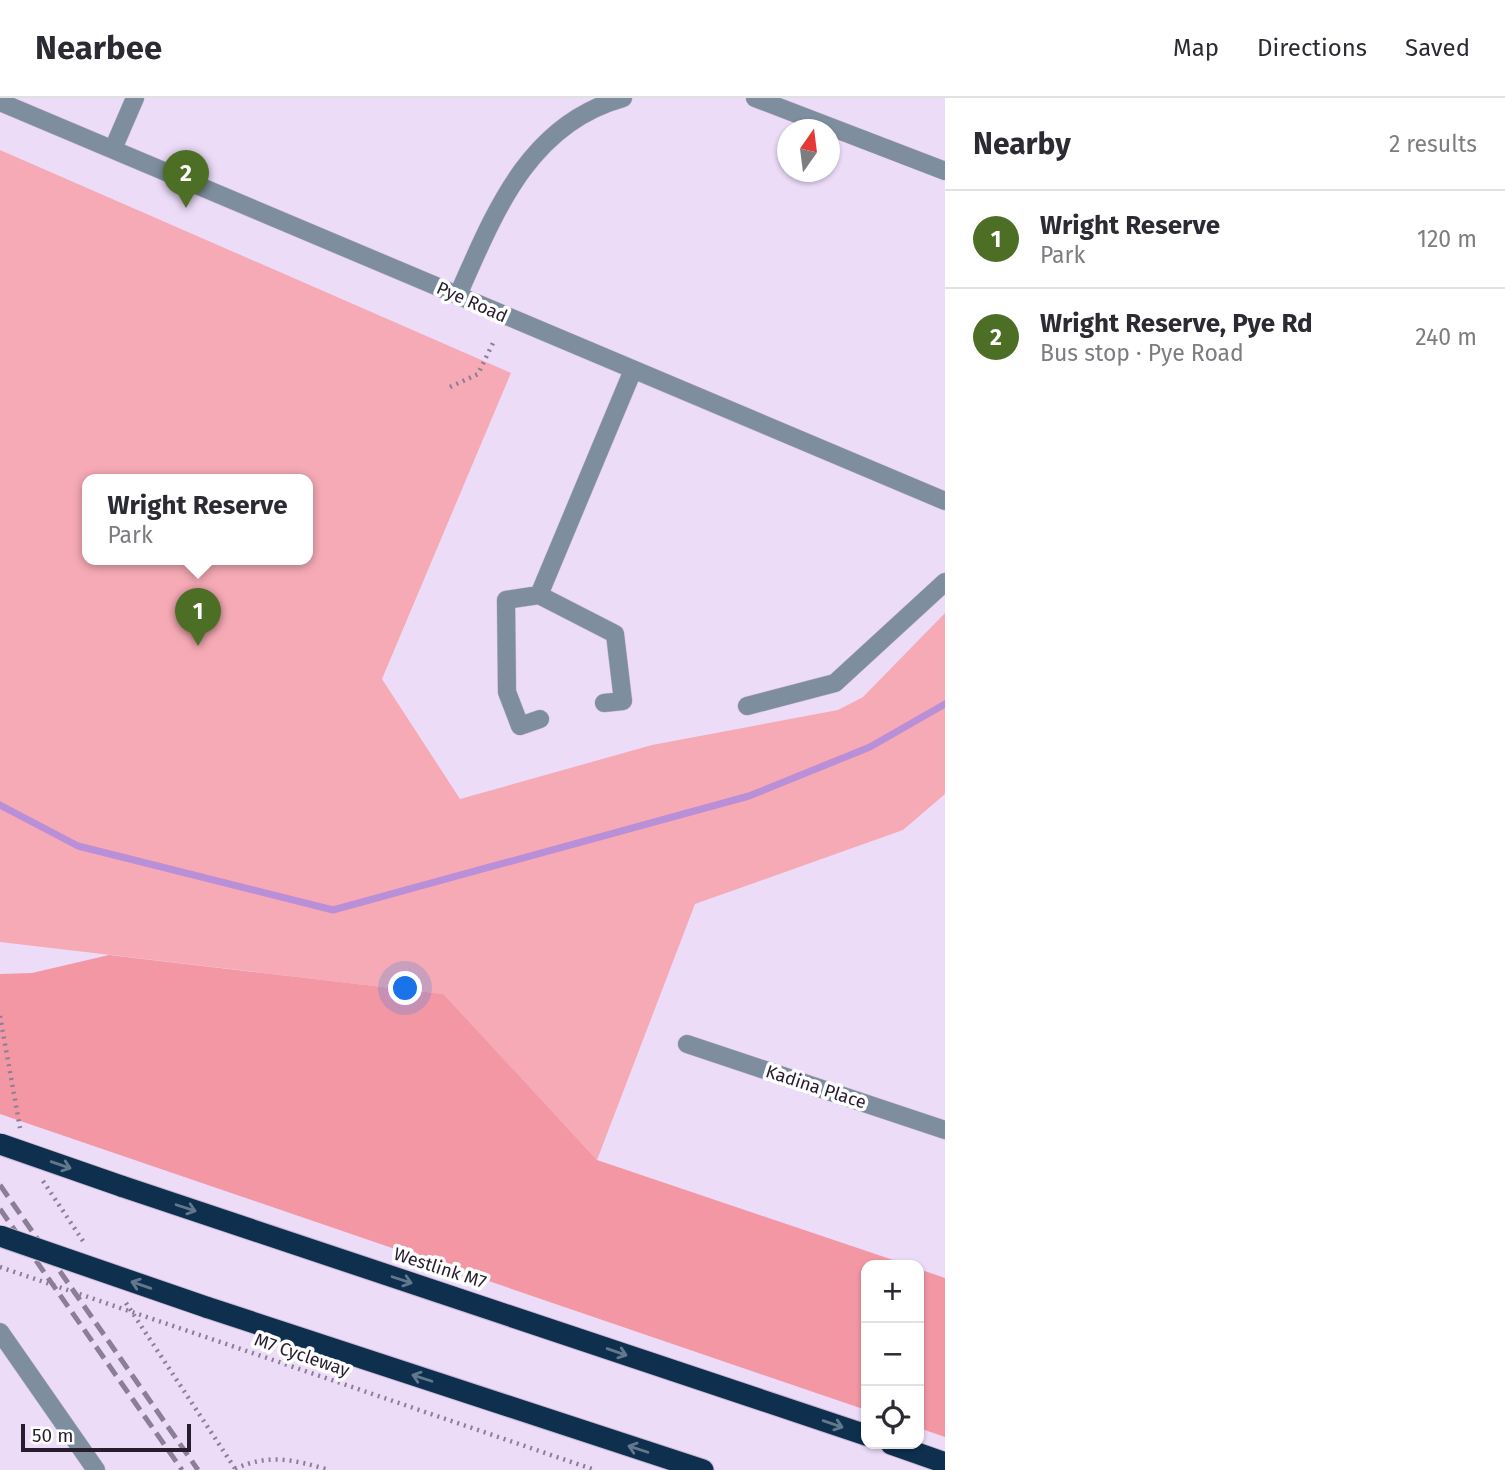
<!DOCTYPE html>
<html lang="en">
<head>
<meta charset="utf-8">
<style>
  :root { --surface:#fff; --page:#f2f2f3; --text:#2b2b33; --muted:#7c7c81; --line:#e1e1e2; --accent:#4d6e25 }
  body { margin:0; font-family:"Fira Sans",sans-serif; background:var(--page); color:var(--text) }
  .controls { position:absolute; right:21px; bottom:21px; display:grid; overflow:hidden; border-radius:14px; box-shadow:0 2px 5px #0004 }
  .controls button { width:63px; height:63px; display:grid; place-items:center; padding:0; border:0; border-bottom:2px solid var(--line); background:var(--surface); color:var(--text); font:35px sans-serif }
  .compass { position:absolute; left:777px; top:21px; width:63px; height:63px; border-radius:50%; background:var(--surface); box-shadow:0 2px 5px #0004; rotate:14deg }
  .scale { position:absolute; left:21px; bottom:18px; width:170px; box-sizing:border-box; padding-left:7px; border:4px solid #271d2e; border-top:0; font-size:19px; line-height:24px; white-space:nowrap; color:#271d2e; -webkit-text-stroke:5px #fff; paint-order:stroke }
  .you { position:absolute; left:406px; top:891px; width:24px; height:24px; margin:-18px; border:5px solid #fff; border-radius:50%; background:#1a73e8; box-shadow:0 0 0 10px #1a73e833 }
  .badge { display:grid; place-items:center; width:46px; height:46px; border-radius:50%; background:var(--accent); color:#fff; font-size:23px; font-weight:700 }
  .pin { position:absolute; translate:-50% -58px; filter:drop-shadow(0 2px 4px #0008) }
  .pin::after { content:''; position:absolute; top:37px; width:24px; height:21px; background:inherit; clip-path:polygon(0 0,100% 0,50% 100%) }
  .popup { position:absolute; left:82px; top:376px; width:231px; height:91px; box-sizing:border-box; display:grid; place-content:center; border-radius:14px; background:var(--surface); filter:drop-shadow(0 2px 5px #0005); font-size:23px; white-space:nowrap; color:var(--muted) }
  .popup b { font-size:26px; color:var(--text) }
  .popup::after { content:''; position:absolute; left:50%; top:100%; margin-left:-14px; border:14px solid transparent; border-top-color:var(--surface) }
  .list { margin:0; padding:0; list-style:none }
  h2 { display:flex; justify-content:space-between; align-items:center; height:91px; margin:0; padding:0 28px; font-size:30px }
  h2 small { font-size:23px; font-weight:400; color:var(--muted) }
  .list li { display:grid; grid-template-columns:46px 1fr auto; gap:21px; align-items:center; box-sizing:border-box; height:98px; padding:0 28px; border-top:2px solid var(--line) }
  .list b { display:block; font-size:26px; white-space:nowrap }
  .list p { margin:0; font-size:23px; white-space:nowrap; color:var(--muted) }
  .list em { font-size:23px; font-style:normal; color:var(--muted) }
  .icon { flex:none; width:38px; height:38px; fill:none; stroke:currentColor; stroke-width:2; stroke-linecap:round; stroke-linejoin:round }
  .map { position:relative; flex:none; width:945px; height:1372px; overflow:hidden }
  header { display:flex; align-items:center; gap:42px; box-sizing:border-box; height:98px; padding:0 35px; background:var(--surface); border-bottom:2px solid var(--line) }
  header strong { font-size:33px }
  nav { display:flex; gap:38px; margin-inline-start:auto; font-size:24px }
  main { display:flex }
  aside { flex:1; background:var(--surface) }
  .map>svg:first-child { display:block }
  .green { fill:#f6aab5; fill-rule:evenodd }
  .forest { fill:#f397a5 }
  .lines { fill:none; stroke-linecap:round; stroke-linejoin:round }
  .stream { stroke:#b98fd7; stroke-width:7 }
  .minor-casing { stroke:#c9bad4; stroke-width:19 }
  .highway-casing { stroke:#c9bad4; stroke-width:23 }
  .path { stroke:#8c7f95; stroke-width:4.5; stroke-dasharray:2 5; stroke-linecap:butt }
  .minor { stroke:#7e8e9e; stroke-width:18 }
  .highway { stroke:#0e2f4e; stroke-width:21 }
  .rail { stroke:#8b7e95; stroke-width:5; stroke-dasharray:14 7; stroke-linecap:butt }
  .highway-bridge-casing { stroke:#c9bad4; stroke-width:23; stroke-linecap:butt }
  .path-bridge { stroke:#8c7f95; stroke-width:4.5; stroke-dasharray:2 5; stroke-linecap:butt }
  .highway-bridge { stroke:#0e2f4e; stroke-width:21 }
  .oneway { stroke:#62788c }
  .labels { text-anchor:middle; stroke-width:7; stroke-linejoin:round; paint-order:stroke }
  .street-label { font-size:18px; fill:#271d2e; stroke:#fff }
</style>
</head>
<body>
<header>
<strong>Nearbee</strong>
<nav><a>Map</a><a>Directions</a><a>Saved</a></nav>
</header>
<main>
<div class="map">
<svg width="945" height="1372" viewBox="0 0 945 1372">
  <rect width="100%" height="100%" fill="#ecdcf8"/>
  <path class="green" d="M0,52l511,223 -129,306 78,120 192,-54 186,-35 25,-13 82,-84v181l-42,36 -208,74 -98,256 -155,-166 -442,-52zM88,382h220v80h-220z"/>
  <path class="forest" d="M109,857l334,39 154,166 311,105h-42v145l-866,-296v-140l32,-1z
    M919,1171l26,9v159l-26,-9z"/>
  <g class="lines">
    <path class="stream" d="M0,707l78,41 255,64 416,-114 121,-49 75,-43"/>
    <g class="minor-casing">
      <path id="minor" d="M755,0l190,73
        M0,4l945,399
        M113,51l22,-51
        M458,197c36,-81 70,-171 165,-197
        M539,497l76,39 8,67 -19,2
        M747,608l88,-23 110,-101
        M540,621l-20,7 -13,-34 -1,-92 33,-5 94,-225
        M687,946l258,86
        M0,1234l96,138"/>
    </g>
    <g class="highway-casing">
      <path id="highway" d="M121,1088l745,249
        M206,1209l497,163
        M891,1346l54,19"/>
    </g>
    <path class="path" d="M450,289l28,-13 15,-31
      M0,918l20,112
      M43,1083l42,63
      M126,1205l110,167
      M232,1248l363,124
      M235,1371c34,-16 60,-9 94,1"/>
    <use href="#minor" class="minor"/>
    <use href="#highway" class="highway"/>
    <path class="rail" d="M0,1087l198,285
      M0,1111l182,261"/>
    <g class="highway-bridge-casing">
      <path id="highway-bridge" d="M0,1046l121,42
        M0,1138l206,71"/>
    </g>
    <path class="path-bridge" d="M0,1169l232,79"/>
    <use href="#highway-bridge" class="highway-bridge"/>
  </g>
  <defs><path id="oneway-shaft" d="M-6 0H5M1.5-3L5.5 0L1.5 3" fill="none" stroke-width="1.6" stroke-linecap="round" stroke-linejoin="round" transform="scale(1.75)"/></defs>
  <g class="oneway">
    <use href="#oneway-shaft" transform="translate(61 1067) rotate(19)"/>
    <use href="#oneway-shaft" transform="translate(186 1110) rotate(18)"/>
    <use href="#oneway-shaft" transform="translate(402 1182) rotate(18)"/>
    <use href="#oneway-shaft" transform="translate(141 1187) rotate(-161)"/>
    <use href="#oneway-shaft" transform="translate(617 1254) rotate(19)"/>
    <use href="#oneway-shaft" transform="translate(422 1280) rotate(-162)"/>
    <use href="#oneway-shaft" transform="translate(833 1326) rotate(19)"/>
    <use href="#oneway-shaft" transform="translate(638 1351) rotate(-162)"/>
  </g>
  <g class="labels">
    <g class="street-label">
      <text transform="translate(472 204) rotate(24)" y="6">Pye Road</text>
      <text transform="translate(816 989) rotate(18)" y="6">Kadina Place</text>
      <text transform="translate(440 1170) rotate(18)" y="6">Westlink M7</text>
      <text transform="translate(302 1257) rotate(19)" y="6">M7 Cycleway</text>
    </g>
  </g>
</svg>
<div class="controls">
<button>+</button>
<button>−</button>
<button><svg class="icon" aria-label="locate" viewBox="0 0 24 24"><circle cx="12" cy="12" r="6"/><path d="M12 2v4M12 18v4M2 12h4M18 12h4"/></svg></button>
</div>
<svg class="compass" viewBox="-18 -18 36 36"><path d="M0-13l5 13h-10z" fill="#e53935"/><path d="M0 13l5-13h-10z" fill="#7c7c81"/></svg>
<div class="scale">50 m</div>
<div class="you"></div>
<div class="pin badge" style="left:198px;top:548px">1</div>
<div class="popup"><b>Wright Reserve</b>Park</div>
<div class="pin badge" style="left:186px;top:110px">2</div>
</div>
<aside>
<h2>Nearby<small>2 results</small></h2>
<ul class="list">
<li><span class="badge">1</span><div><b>Wright Reserve</b><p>Park</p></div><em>120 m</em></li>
<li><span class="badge">2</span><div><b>Wright Reserve, Pye Rd</b><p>Bus stop · Pye Road</p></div><em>240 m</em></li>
</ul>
</aside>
</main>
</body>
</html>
